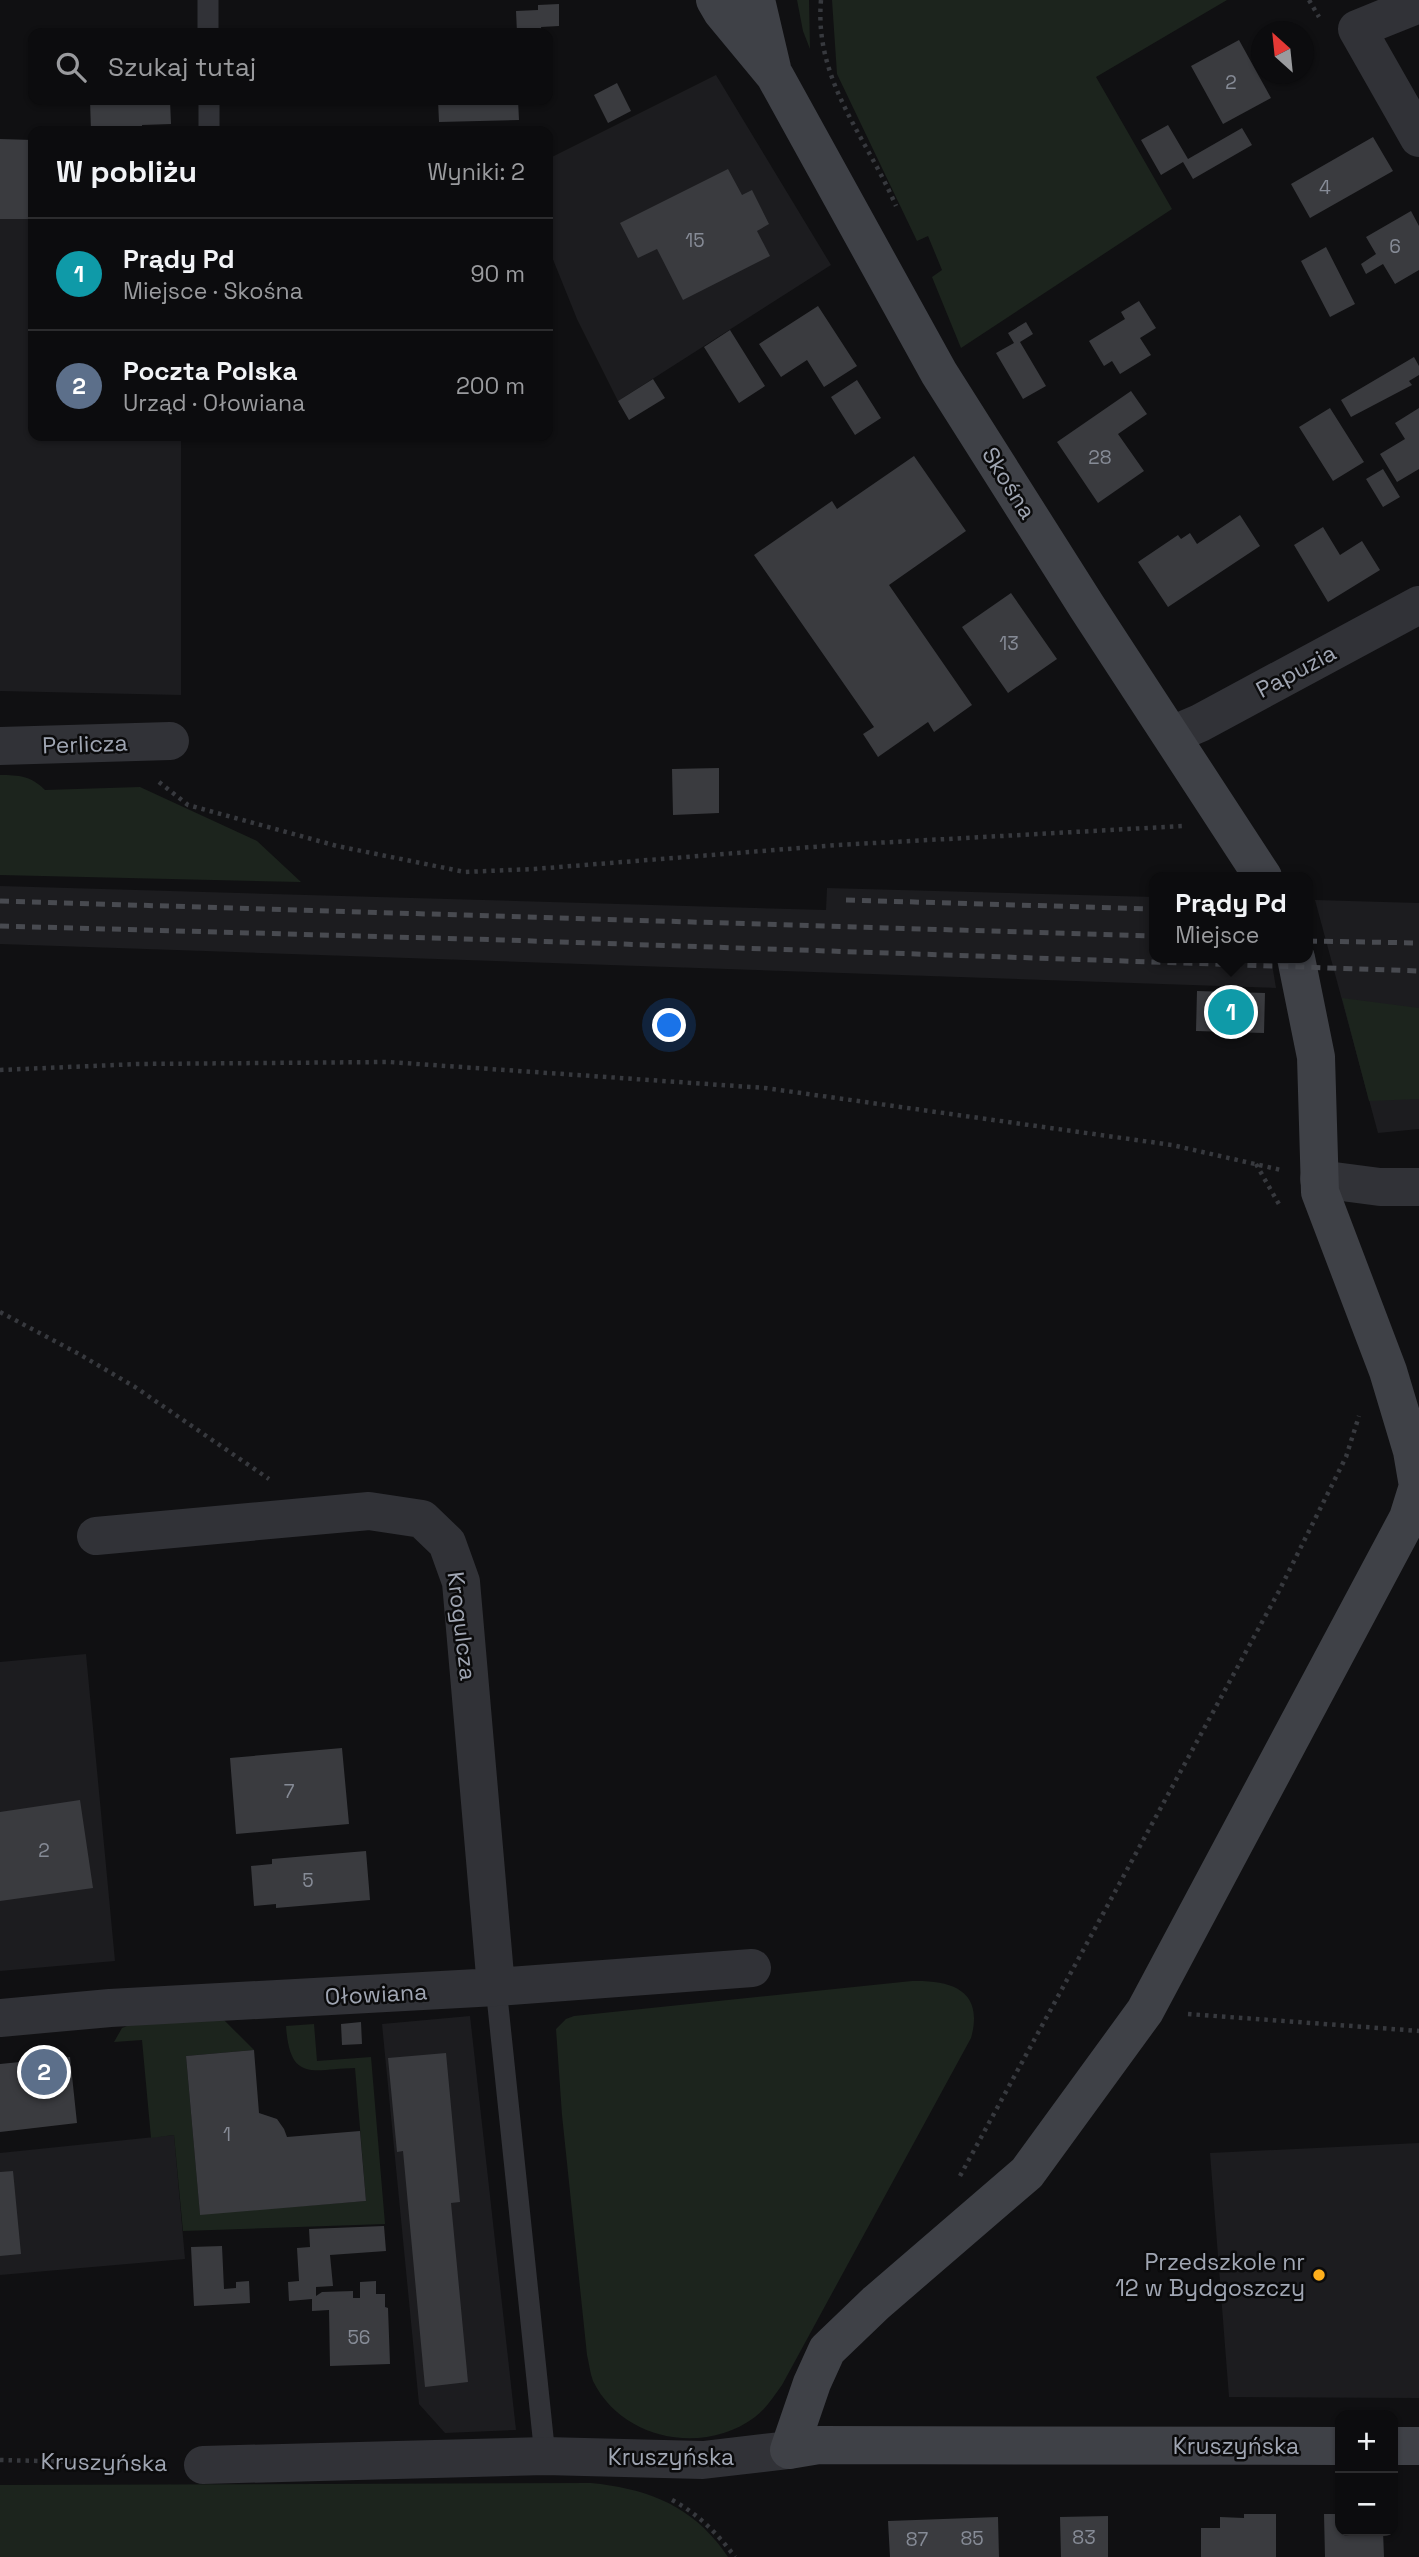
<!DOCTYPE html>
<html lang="pl">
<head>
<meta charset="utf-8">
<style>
  :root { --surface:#0c0c0e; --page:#1a1a1c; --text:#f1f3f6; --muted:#9a9b9e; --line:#2c2c2e; --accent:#0b8043 }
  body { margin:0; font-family:"Space Grotesk",sans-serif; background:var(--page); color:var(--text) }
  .controls { position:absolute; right:21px; bottom:21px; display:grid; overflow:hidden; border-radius:14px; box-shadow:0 2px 5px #0004 }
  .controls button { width:63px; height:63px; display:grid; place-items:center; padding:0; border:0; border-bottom:2px solid var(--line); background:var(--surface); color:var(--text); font:35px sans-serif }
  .compass { position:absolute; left:1251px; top:21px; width:63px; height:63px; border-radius:50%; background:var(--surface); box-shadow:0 2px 5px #0004; rotate:333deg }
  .you { position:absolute; left:670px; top:1026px; width:24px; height:24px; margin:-18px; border:5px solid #fff; border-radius:50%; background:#1a73e8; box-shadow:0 0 0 10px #1a73e833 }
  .badge { display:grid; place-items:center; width:46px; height:46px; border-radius:50%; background:var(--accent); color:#fff; font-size:23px; font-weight:700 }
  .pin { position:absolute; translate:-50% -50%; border:4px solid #fff; box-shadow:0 2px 7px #0006 }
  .popup { position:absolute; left:1149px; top:872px; width:164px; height:91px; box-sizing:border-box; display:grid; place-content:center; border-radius:14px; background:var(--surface); filter:drop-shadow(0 2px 5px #0005); font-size:23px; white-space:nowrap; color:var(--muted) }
  .popup b { font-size:26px; color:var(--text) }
  .popup::after { content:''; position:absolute; left:50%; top:100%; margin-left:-14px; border:14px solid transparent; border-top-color:var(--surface) }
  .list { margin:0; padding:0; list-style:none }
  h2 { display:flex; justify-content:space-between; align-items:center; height:91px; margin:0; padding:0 28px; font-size:30px }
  h2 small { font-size:23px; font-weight:400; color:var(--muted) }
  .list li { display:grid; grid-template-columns:46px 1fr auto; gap:21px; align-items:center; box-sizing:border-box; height:112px; padding:0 28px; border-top:2px solid var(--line) }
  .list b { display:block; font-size:26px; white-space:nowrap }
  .list p { margin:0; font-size:23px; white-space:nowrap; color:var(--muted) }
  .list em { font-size:23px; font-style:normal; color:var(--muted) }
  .icon { flex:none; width:38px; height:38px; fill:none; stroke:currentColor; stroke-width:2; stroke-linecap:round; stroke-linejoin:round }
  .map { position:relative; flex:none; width:1419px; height:2557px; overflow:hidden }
  .search { position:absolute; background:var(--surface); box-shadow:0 2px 5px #0004; left:28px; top:28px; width:525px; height:77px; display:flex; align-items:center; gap:18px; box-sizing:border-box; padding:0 24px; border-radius:14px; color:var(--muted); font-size:26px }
  .panel { position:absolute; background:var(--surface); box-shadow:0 2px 5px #0004; left:28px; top:126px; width:525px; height:315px; border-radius:14px }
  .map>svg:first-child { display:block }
  .built { fill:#1c1c1f }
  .green { fill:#1c241d }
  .building { fill:#3a3b3f }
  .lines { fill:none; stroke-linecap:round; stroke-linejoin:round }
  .path { stroke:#37393e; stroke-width:4.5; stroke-dasharray:3.5 5; stroke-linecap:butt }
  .lane { stroke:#313237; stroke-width:21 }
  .street { stroke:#313237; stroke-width:38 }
  .secondary { stroke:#3f4147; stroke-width:38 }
  .rail { stroke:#484a50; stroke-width:5; stroke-dasharray:9 7; stroke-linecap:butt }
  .poi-dot { fill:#feaf1c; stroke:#0b0b0c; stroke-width:2.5 }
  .labels { text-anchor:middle; stroke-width:5; stroke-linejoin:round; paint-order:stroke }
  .number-label { font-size:19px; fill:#868b96 }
  .street-label { font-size:23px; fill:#a0a6b3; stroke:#0b0b0c }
  .poi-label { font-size:23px; fill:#a0a6b3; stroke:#0b0b0c; text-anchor:end }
</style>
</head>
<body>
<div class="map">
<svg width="1419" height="2557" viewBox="0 0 1419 2557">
  <rect width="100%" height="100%" fill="#101012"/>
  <path class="built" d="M716,75l115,190 -213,136 -41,-82 -29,-72v-88z
    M0,219h33v217h148v259l-181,-4z
    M0,886l826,24 1,-22 327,9v61h117l5,30 -1276,-44z
    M1315,900l104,3v226l-41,4z
    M86,1654l29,307 -115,10v-309z
    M470,2016l46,414 -71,3 -26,-29 -37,-380z
    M174,2135l11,124 -185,16v-122z
    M1419,2143v255l-190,-1 -19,-244z"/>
  <path class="green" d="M797,0h12l1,49 -7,-18z
    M832,0h395l-131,77 76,132 -211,139 -29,-71 10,-7 -14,-34 -11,5 -80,-167z
    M0,775c19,0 31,1 45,15l95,-3 117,54 44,41 -301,-7z
    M1342,998l77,10v91l-50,2z
    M912,1981c41,-1 72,10 59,57l-189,347c-8,11 -16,24 -27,32 -52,39 -133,23 -162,-36 -3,-8 -4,-18 -6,-26l-25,-240 -6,-86 10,-10 8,-3z
    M224,2020l30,30 -68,6 14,158 166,-13 -11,-133c-43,1 -65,15 -69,-42l28,-2 3,37 54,-4 14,167 -202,7 -9,-96 -23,3 -9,-98 -28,2 8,-14 10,-4z
    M591,2483c58,6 103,23 137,74h-728v-72z"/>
  <path class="building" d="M559,4v22l-18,1 1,6h-25l-1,-22 22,-1v-5z
    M1239,40l32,58 -48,26 -32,-58z
    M617,83l14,28 -23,12 -14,-28z
    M90,100h80l1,24 -29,1v6h-51z
    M438,100h80l1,20 -80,2z
    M1168,125l20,34 54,-31 10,17 -59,34 -10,-17 -22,13 -20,-35z
    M1373,137l20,34 -83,47 -19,-34z
    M0,139l33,1v79h-33z
    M728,169l14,26 10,-5 17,34 -12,7 13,25 -87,44 -26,-51 -19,9 -18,-35z
    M1411,211l8,15v44l-24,14 -12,-20 -17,10 -5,-10 15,-10 -10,-17z
    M1326,247l29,57 -25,13 -29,-56z
    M1139,301l17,27 -16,10 11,17 -31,19 -8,-13 -8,5 -15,-25 36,-22 -4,-7z
    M818,306l39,60 -33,21 -17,-27 -26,17 -22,-33z
    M1026,322l7,12 -13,8 26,44 -23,13 -27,-46 18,-10 -6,-10z
    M730,330l35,56 -26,17 -35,-56z
    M1414,357l5,9v9l-10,6 3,4 -61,32 -10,-17z
    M653,379l12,19 -36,22 -11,-19z
    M857,380l24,38 -26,17 -24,-38z
    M1131,391l16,23 -29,20 26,37 -46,32 -41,-61z
    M1330,408l34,54 -31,19 -34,-54z
    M1419,408v61l-22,13 -17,-28 25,-15 -10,-16z
    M914,456l52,75 -77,54 83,120 -38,27 -6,-10 -50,35 -15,-23 11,-7 -120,-172 78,-54 5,8z
    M1383,469l17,28 -17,10 -17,-28z
    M1240,515l20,31 -92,61 -30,-45 40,-27 3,4 9,-6 7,11z
    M1323,527l17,28 22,-14 18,29 -52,32 -34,-57z
    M1011,593l46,66 -49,34 -46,-66z
    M719,768v45l-46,2 -1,-46z
    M1197,991l68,2 -1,40 -68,-2z
    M342,1748l7,76 -113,10 -6,-76z
    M80,1800l13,88 -93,13v-89z
    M366,1851l4,49 -94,8v-4l-22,2 -3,-40 21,-2v-5z
    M361,2022l1,22 -20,1 -1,-21z
    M254,2050l5,63 18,6 7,10 3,8 73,-6 6,70 -166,14 -14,-159z
    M446,2053l14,149 -9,1 17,179 -43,5 -22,-236 -6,1 -9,-94z
    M70,2057l7,66 -77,9v-68z
    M13,2171l8,83 -21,2v-84z
    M384,2226l2,25 -56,4 3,31 -17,1v9l6,-4 31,-1v7h7v-16l16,-1v13h9v13l3,1 2,56 -60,2 -1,-56 -17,1v-12l-23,2 -1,-19 11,-1 -2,-33 13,-1 -1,-18z
    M222,2246l2,43 12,-1v-6l13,-1 1,22 -56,3 -3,-59z
    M1244,2514h32v43h-75v-29h19v-11l24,1z
    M1324,2514h16v17h43l1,26h-59z
    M1108,2516v41h-47l-1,-40z
    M998,2517l1,40h-109l-2,-36z"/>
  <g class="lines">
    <path class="path" d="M821,0c-7,81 45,136 75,206
      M1309,0l10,17
      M159,782l29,23 149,41 128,26 69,-3 304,-24 345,-19
      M0,1070l137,-6 252,-2 376,26 407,57 109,25
      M1256,1164l24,42
      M0,1312l79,42 56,33 134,92
      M1188,2014l231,17
      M960,2176l319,-585 67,-134 13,-41
      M0,2460l164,4
      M672,2500c25,13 46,34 63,57"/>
    <path class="lane" d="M208,0v33
      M209,100v31
      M496,1987l49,469"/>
    <path class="street" d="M1419,4l-62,25 62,109
      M1172,735l28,-12 219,-118
      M0,746l170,-5
      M1319,1179l61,8h39
      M96,1536l273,-25 53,8 25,24 14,39 35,405
      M0,2018l110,-10 386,-21 256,-19
      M203,2465l342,-9 158,4 86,-10"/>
    <path class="secondary" d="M715,0l7,12 53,64 164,297 148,234 176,270
      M756,0l16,68
      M1296,958l20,99 4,135 68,179 24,80 6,35 -10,32 -263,493 -118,162 -151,130 -49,47 -15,33 -23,67 30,-5 521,1
      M1393,2446h26"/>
    <path class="rail" d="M846,900l308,9
      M0,901l1154,35
      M0,926l503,14 916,31
      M1308,941l111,2"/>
  </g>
  <circle class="poi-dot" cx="1319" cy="2275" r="7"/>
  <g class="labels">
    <g class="number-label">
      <text x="1231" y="89">2</text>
      <text x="1325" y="194">4</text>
      <text x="695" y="247">15</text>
      <text x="1395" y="253">6</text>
      <text x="1100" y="464">28</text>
      <text x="1009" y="650">13</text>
      <text x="289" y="1798">7</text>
      <text x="44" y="1857">2</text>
      <text x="308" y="1887">5</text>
      <text x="227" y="2141">1</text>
      <text x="359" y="2344">56</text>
      <text x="1084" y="2544">83</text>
      <text x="972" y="2545">85</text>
      <text x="917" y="2546">87</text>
    </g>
    <g class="street-label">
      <text transform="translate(1009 483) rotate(58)" y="8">Skośna</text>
      <text transform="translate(1296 671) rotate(-28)" y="8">Papuzia</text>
      <text transform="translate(85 744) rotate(-2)" y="8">Perlicza</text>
      <text transform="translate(462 1626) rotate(83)" y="8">Krogulcza</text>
      <text transform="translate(376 1994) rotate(-3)" y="8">Ołowiana</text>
      <text x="1236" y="2454">Kruszyńska</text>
      <text x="671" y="2465">Kruszyńska</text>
      <text transform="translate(104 2462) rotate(1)" y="8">Kruszyńska</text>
    </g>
    <g class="poi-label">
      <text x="1305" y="2270">Przedszkole nr<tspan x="1305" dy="26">12 w Bydgoszczy</tspan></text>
    </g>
  </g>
</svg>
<div class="controls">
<button>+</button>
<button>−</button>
</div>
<svg class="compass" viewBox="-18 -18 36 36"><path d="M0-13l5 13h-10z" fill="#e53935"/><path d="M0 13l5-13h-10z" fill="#9a9b9e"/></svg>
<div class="you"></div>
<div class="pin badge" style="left:1231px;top:1012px;background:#0f9aa8">1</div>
<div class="popup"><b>Prądy Pd</b>Miejsce</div>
<div class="pin badge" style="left:44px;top:2072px;background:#5c6f8a">2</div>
<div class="search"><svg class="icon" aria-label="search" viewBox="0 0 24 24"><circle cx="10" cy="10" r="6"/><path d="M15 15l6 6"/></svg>Szukaj tutaj</div>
<section class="panel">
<h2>W pobliżu<small>Wyniki: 2</small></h2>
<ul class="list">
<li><span class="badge" style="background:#0f9aa8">1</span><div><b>Prądy Pd</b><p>Miejsce · Skośna</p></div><em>90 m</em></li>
<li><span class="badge" style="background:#5c6f8a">2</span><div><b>Poczta Polska</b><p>Urząd · Ołowiana</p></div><em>200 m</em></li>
</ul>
</section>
</div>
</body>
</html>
